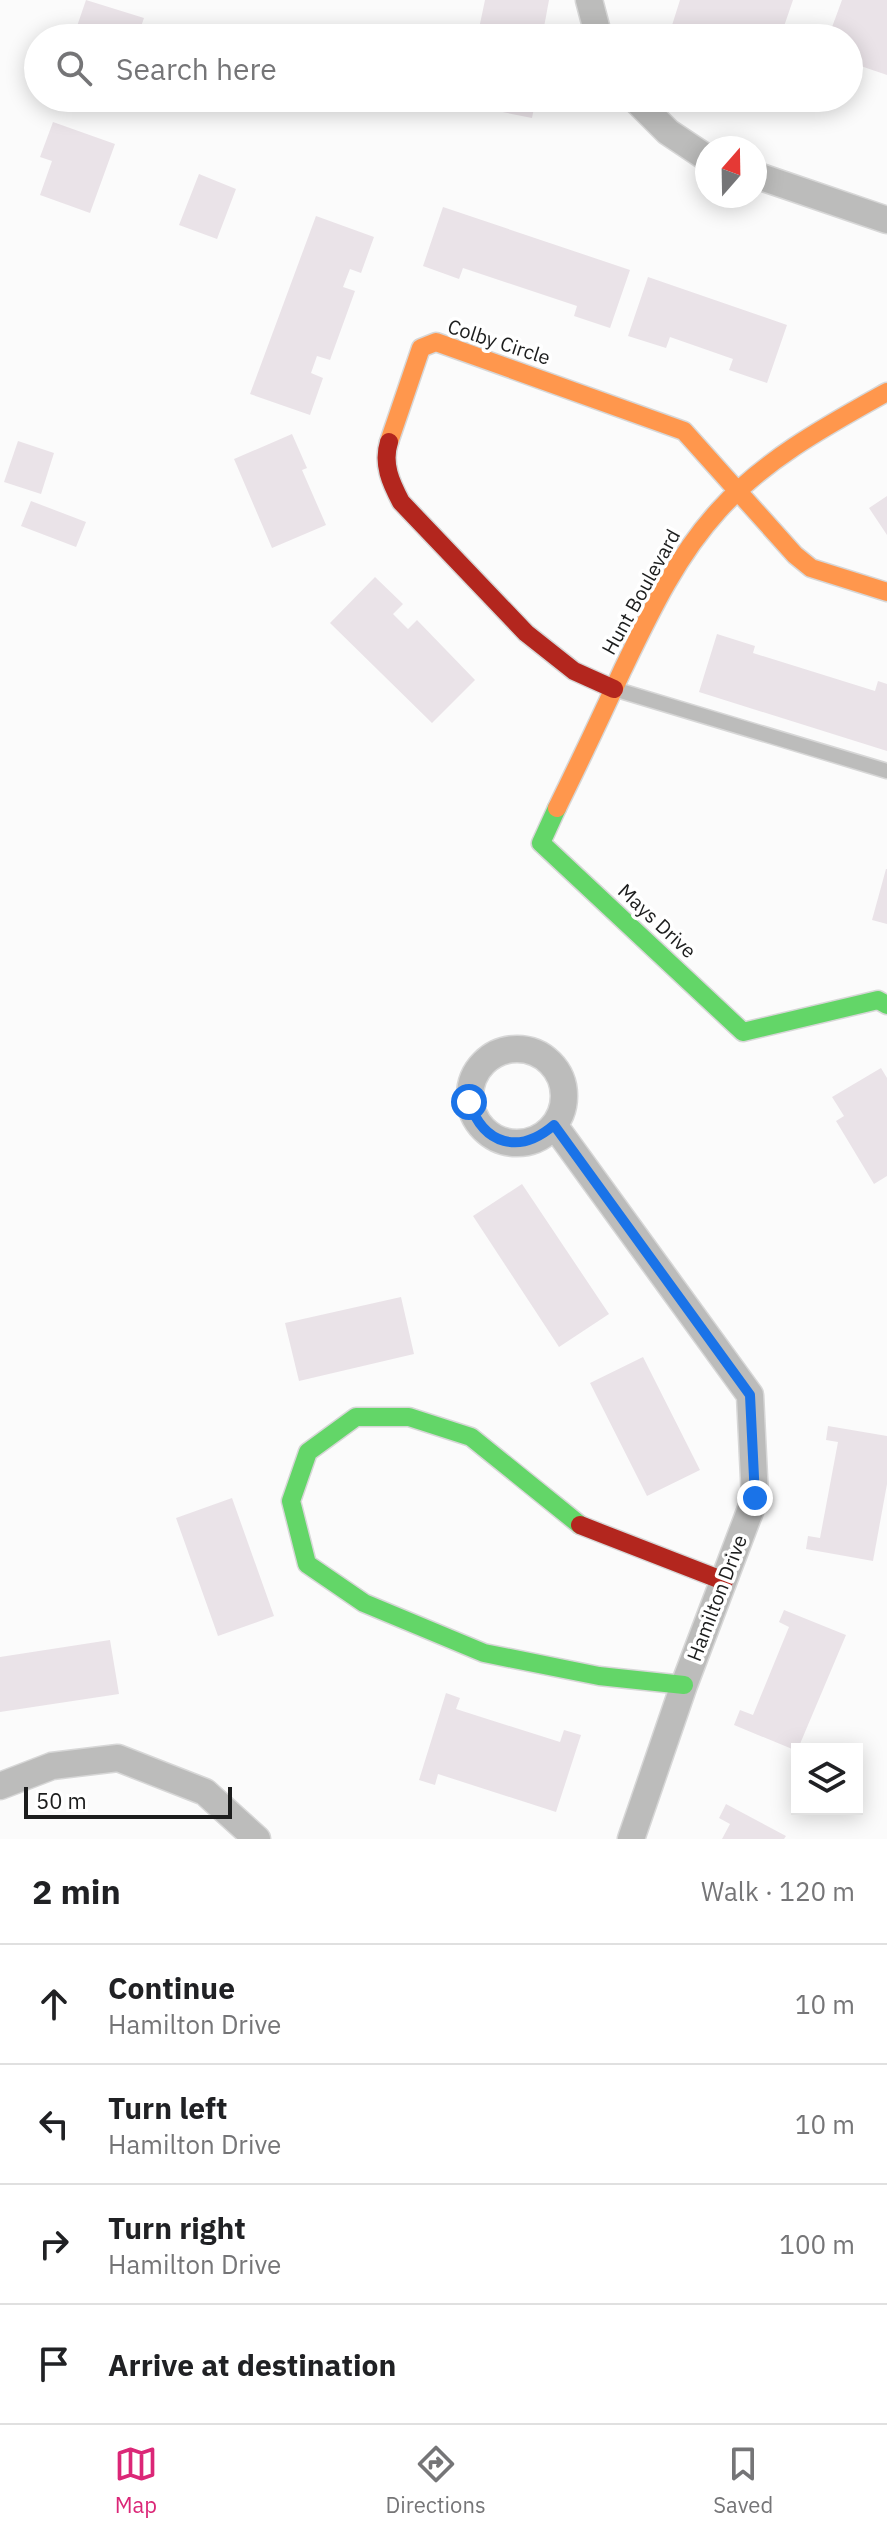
<!DOCTYPE html>
<html lang="en">
<head>
<meta charset="utf-8">
<style>
  :root { --surface:#fff; --page:#f6f6f6; --text:#202124; --muted:#757577; --line:#e0e0e0; --accent:#db2777 }
  body { margin:0; font-family:"IBM Plex Sans",sans-serif; background:var(--page); color:var(--text) }
  .controls { position:absolute; right:24px; bottom:24px; display:grid; overflow:hidden; border-radius:0px; box-shadow:0 4px 20px #0003 }
  .controls button { width:72px; height:72px; display:grid; place-items:center; padding:0; border:0; border-bottom:2px solid var(--line); background:var(--surface); color:var(--text); font:40px sans-serif }
  .compass { position:absolute; left:695px; top:136px; width:72px; height:72px; border-radius:50%; background:var(--surface); box-shadow:0 4px 20px #0003; rotate:20deg }
  .scale { position:absolute; left:24px; bottom:20px; width:208px; box-sizing:border-box; padding-left:8px; border:4px solid #1c1d1d; border-top:0; font-size:22px; line-height:28px; white-space:nowrap; color:#1c1d1d; -webkit-text-stroke:6px #fff; paint-order:stroke }
  .stop { position:absolute; width:24px; height:24px; margin:-18px; border:6px solid #1a73e8; border-radius:50%; background:#fff }
  .stop.end { background:#1a73e8; border-color:#fff; box-shadow:0 2px 8px #0008 }
  .list { margin:0; padding:0; list-style:none }
  h2 { display:flex; justify-content:space-between; align-items:center; height:104px; margin:0; padding:0 32px; font-size:34px }
  h2 small { font-size:26px; font-weight:400; color:var(--muted) }
  .list li { display:grid; grid-template-columns:52px 1fr auto; gap:24px; align-items:center; box-sizing:border-box; height:120px; padding:0 32px; border-top:2px solid var(--line) }
  .list b { display:block; font-size:30px; white-space:nowrap }
  .list p { margin:0; font-size:26px; white-space:nowrap; color:var(--muted) }
  .list em { font-size:26px; font-style:normal; color:var(--muted) }
  .icon { flex:none; width:44px; height:44px; fill:none; stroke:currentColor; stroke-width:2; stroke-linecap:round; stroke-linejoin:round }
  .map { position:relative; flex:none; width:887px; height:1839px; overflow:hidden }
  .search { position:absolute; background:var(--surface); box-shadow:0 4px 20px #0003; left:24px; right:24px; top:24px; height:88px; display:flex; align-items:center; gap:20px; box-sizing:border-box; padding:0 28px; border-radius:44px; color:var(--muted); font-size:30px }
  .sheet { height:584px; background:var(--surface) }
  nav { display:flex; justify-content:space-around; align-items:center; box-sizing:border-box; height:112px; border-top:2px solid var(--line); background:var(--surface); font-size:22px; color:var(--muted) }
  nav a { display:grid; justify-items:center; gap:4px }
  nav .on { color:var(--accent) }
  .map>svg:first-child { display:block }
  .building { fill:#eae3e8 }
  .lines { fill:none; stroke-linecap:round; stroke-linejoin:round }
  .lane-casing { stroke:#d7d7d7; stroke-width:17 }
  .street-casing { stroke:#d7d7d7; stroke-width:29 }
  .fast-casing { stroke:#d7d7d7; stroke-width:21 }
  .slow-casing { stroke:#d7d7d7; stroke-width:21 }
  .jam-casing { stroke:#d7d7d7; stroke-width:21 }
  .lane { stroke:#bcbcbb; stroke-width:14 }
  .street { stroke:#bcbcbb; stroke-width:26 }
  .fast { stroke:#63d668; stroke-width:18 }
  .slow { stroke:#ff974d; stroke-width:18 }
  .jam { stroke:#b3261e; stroke-width:18 }
  .route { stroke:#1a73e8; stroke-width:10 }
  .labels { text-anchor:middle; stroke-width:7; stroke-linejoin:round; paint-order:stroke }
  .street-label { font-size:20px; fill:#1c1d1d; stroke:#fff }
</style>
</head>
<body>
<div class="map">
<svg width="887" height="1839" viewBox="0 0 887 1839">
  <rect width="100%" height="100%" fill="#fbfbfb"/>
  <path class="building" d="M86,0l58,18 -7,20h-57l-6,-3z
    M485,0h64l-7,38h-65z
    M680,0h113l-13,38h-112z
    M842,0h45v75l-38,-13v-24h-21z
    M465,98h71l-4,20 -69,-14z
    M53,122l62,22 -25,69 -50,-18 12,-34 -12,-4z
    M199,174l37,15 -19,50 -38,-14z
    M443,207l187,63 -20,58 -36,-12 3,-10 -114,-38 -4,11 -36,-13z
    M316,216l58,21 -13,36 -11,-4 -7,18 12,4 -25,69 -13,-4 -6,17 12,5 -13,37 -60,-21z
    M648,277l139,48 -20,58 -38,-13 4,-11 -63,-22 -4,11 -38,-12z
    M292,434l15,34 -5,2 24,55 -54,23 -38,-89z
    M18,441l36,12 -13,41 -37,-12z
    M887,496v39l-18,-27z
    M31,501l55,21 -10,25 -55,-21z
    M375,577l28,27 -10,10 15,15 9,-9 58,60 -43,43 -102,-100z
    M717,634l38,12 -2,7 122,38 3,-10 9,3v67l-188,-59z
    M886,869h1v55l-15,-4z
    M881,1068l6,10v98l-13,8 -38,-63 8,-5 -12,-19z
    M522,1184l87,130 -50,33 -86,-131z
    M401,1297l13,57 -115,27 -14,-58z
    M643,1357l57,113 -53,26 -57,-113z
    M828,1426l59,10v48l-14,77 -67,-12 2,-13 12,2 18,-96 -12,-2z
    M232,1498l42,118 -56,20 -42,-118z
    M784,1610l62,25 -49,116 -63,-26 6,-15 13,5 36,-88 -10,-5z
    M110,1640l9,54 -119,18v-55z
    M446,1693l14,5 -4,11 104,33 4,-12 17,5 -25,77 -118,-38 -3,11 -16,-5z
    M726,1804l60,32 -2,3h-62l8,-15 -11,-6z"/>
  <g class="lines">
    <g class="lane-casing">
      <path id="lane" d="M614,689l273,82"/>
    </g>
    <g class="street-casing">
      <path id="street" d="M589,0l10,38
        M634,98l34,34 39,26
        M755,175l132,45
        M470 1096a47 47 0 1 1 94 0a47 47 0 1 1-94 0Z
        M554,1125l196,270 5,103 -71,187 -53,154
        M0,1786l52,-20 66,-8 87,34 52,47"/>
    </g>
    <g class="fast-casing">
      <path id="fast" d="M557,808l-16,35 202,189 135,-32 9,5
        M580,1525l-109,-88 -62,-20h-53l-48,35 -17,49 16,63 57,39 120,50 115,23 85,9"/>
    </g>
    <g class="slow-casing">
      <path id="slow" d="M389,442l32,-94 15,-6 248,89 111,124 16,13 76,24
        M557,808c22,-45 44,-91 65,-137 27,-56 54,-114 97,-161 46,-51 109,-85 168,-118"/>
    </g>
    <g class="jam-casing">
      <path id="jam" d="M389,442c-7,22 2,41 12,60l125,131 48,38 40,18
        M580,1525l144,56"/>
    </g>
    <use href="#lane" class="lane"/>
    <use href="#street" class="street"/>
    <use href="#fast" class="fast"/>
    <use href="#slow" class="slow"/>
    <use href="#jam" class="jam"/>
  </g>
  <g class="lines">
    <path class="route" d="M469,1102c15,43 50,53 85,23l196,270 5,103"/>
  </g>
  <g class="labels">
    <g class="street-label">
      <text transform="translate(499 342) rotate(18)" y="7">Colby Circle</text>
      <text transform="translate(641 592) rotate(-61)" y="7">Hunt Boulevard</text>
      <text transform="translate(657 921) rotate(43)" y="7">Mays Drive</text>
      <text transform="translate(717 1598) rotate(-69)" y="7">Hamilton Drive</text>
    </g>
  </g>
</svg>
<div class="controls">
<button><svg class="icon" aria-label="layers" viewBox="0 0 24 24"><path d="M12 4l9 5-9 5-9-5zM3 14l9 5 9-5"/></svg></button>
</div>
<svg class="compass" viewBox="-18 -18 36 36"><path d="M0-13l5 13h-10z" fill="#e53935"/><path d="M0 13l5-13h-10z" fill="#757577"/></svg>
<div class="scale">50 m</div>
<div class="stop" style="left:469px;top:1102px"></div>
<div class="stop end" style="left:755px;top:1498px"></div>
<div class="search"><svg class="icon" aria-label="search" viewBox="0 0 24 24"><circle cx="10" cy="10" r="6"/><path d="M15 15l6 6"/></svg>Search here</div>
</div>
<section class="sheet">
<h2>2 min<small>Walk · 120 m</small></h2>
<ul class="list">
<li><svg class="icon" aria-label="ahead" viewBox="0 0 24 24"><path d="M12 20V5M6 11l6-6 6 6"/></svg><div><b>Continue</b><p>Hamilton Drive</p></div><em>10 m</em></li>
<li><svg class="icon" aria-label="left" viewBox="0 0 24 24"><path d="M17 20v-9H6M10 6l-5 5 5 5"/></svg><div><b>Turn left</b><p>Hamilton Drive</p></div><em>10 m</em></li>
<li><svg class="icon" aria-label="right" viewBox="0 0 24 24"><path d="M7 20v-9h11M14 6l5 5-5 5"/></svg><div><b>Turn right</b><p>Hamilton Drive</p></div><em>100 m</em></li>
<li><svg class="icon" aria-label="arrive" viewBox="0 0 24 24"><path d="M6 21V4h12l-3 4 3 4H6"/></svg><div><b>Arrive at destination</b></div></li>
</ul>
</section>
<nav>
<a class="on"><svg class="icon" aria-label="map" viewBox="0 0 24 24"><path d="M3 6l6-2 6 2 6-2v14l-6 2-6-2-6 2zM9 4v14M15 6v14"/></svg>Map</a>
<a><svg class="icon" aria-label="directions" viewBox="0 0 24 24"><path d="M12 3l9 9-9 9-9-9zM9 14v-3h6M13 9l2 2-2 2"/></svg>Directions</a>
<a><svg class="icon" aria-label="saved" viewBox="0 0 24 24"><path d="M7 4h10v16l-5-4-5 4z"/></svg>Saved</a>
</nav>
</body>
</html>
